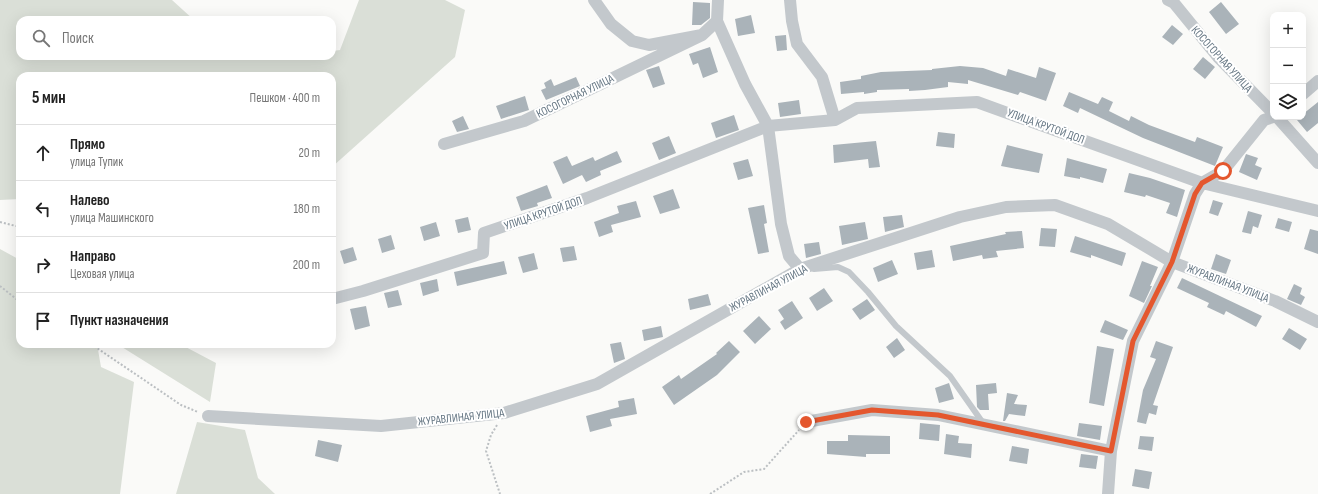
<!DOCTYPE html>
<html lang="ru">
<head>
<meta charset="utf-8">
<style>
  :root { --surface:#fff; --page:#f6f6f6; --text:#222; --muted:#767676; --line:#e0e0e0 }
  body { margin:0; font-family:"Sofia Sans Condensed",sans-serif; background:var(--page); color:var(--text) }
  .controls { position:absolute; right:12px; top:12px; display:grid; overflow:hidden; border-radius:8px; box-shadow:0 4px 16px #0002 }
  .controls button { width:36px; height:36px; display:grid; place-items:center; padding:0; border:0; border-bottom:1px solid var(--line); background:var(--surface); color:var(--text); font:20px sans-serif }
  .stop { position:absolute; width:12px; height:12px; margin:-9px; border:3px solid #e4572e; border-radius:50%; background:#fff }
  .stop.end { background:#e4572e; border-color:#fff; box-shadow:0 1px 4px #0008 }
  .list { margin:0; padding:0; list-style:none }
  h2 { display:flex; justify-content:space-between; align-items:center; height:52px; margin:0; padding:0 16px; font-size:17px }
  h2 small { font-size:13px; font-weight:400; color:var(--muted) }
  .list li { display:grid; grid-template-columns:26px 1fr auto; gap:12px; align-items:center; box-sizing:border-box; height:56px; padding:0 16px; border-top:1px solid var(--line) }
  .list b { display:block; font-size:15px; white-space:nowrap }
  .list p { margin:0; font-size:13px; white-space:nowrap; color:var(--muted) }
  .list em { font-size:13px; font-style:normal; color:var(--muted) }
  .icon { flex:none; width:22px; height:22px; fill:none; stroke:currentColor; stroke-width:2; stroke-linecap:round; stroke-linejoin:round }
  .map { position:relative; flex:none; width:1318px; height:494px; overflow:hidden }
  .search { position:absolute; background:var(--surface); box-shadow:0 4px 16px #0002; left:16px; top:16px; width:320px; height:44px; display:flex; align-items:center; gap:10px; box-sizing:border-box; padding:0 14px; border-radius:12px; color:var(--muted); font-size:15px }
  .panel { position:absolute; background:var(--surface); box-shadow:0 4px 16px #0002; left:16px; top:72px; width:320px; height:276px; border-radius:12px }
  .map>svg:first-child { display:block }
  .green { fill:#dadfd7 }
  .building { fill:#aab3b9 }
  .lines { fill:none; stroke-linecap:round; stroke-linejoin:round }
  .path { stroke:#bbbfc2; stroke-width:2; stroke-dasharray:2 2; stroke-linecap:butt }
  .lane { stroke:#c3c8cc; stroke-width:6 }
  .street { stroke:#c3c8cc; stroke-width:12 }
  .route { stroke:#e4572e; stroke-width:5 }
  .labels { text-anchor:middle; stroke-width:4; stroke-linejoin:round; paint-order:stroke }
  .street-label { font-size:12px; fill:#657683; stroke:#fff }
</style>
</head>
<body>
<div class="map">
<svg width="1318" height="494" viewBox="0 0 1318 494">
  <rect width="100%" height="100%" fill="#fafaf8"/>
  <path class="green" d="M0,0h172l22,20h-174v36h312v-5l8,-1 19,-50h86l20,10 -10,47 -123,110v-91h-312v123l-20,1z
    M0,249l20,11v84h77l4,23 33,15 -14,112h-120z
    M117,344h63l36,19 -6,39z
    M197,422l48,8 13,48 17,16h-99z"/>
  <path class="building" d="M693,2l17,1v15l-9,7h-9z
    M1221,2l18,22 -13,10 -17,-22z
    M751,15l4,18 -17,3 -3,-17z
    M1172,25l11,9 -10,11 -11,-8z
    M786,35l1,15 -10,1 -2,-15z
    M710,47l8,25 -15,6 -5,-15 -5,2 -4,-11z
    M1203,57l12,10 -10,12 -12,-10z
    M659,66l6,18 -12,4 -7,-18z
    M960,66l23,2 23,8 2,-7 28,9 3,-11 17,6 -10,28 -26,-9 -2,3 -50,-15v4l-20,-2v5l-23,3 -16,1v-2l-32,1v2l-13,2v-2l-23,2 -1,-12 21,-3v-3l20,-4 51,-2v-1z
    M576,77l4,9 -34,14 -5,-10 5,-2 -2,-5 7,-4 3,7z
    M1069,92l29,12 4,-7 11,5 -4,9 20,10 2,-5 18,9 46,17 2,-5 26,10 -8,19 -72,-28 -63,-30 -2,5 -15,-7z
    M525,96l4,14 -28,9 -5,-13z
    M799,100l2,14 -21,3 -2,-14z
    M1318,102v21l-11,9 -10,-12 6,-3v-3z
    M734,115l5,15 -23,8 -5,-15z
    M463,116l6,13 -12,3 -5,-11z
    M938,132l17,2 -1,14 -18,-2z
    M669,136l7,17 -17,7 -7,-17z
    M876,141l4,26 -11,1 -1,-9 -34,4 -1,-18z
    M1007,145l36,9 -4,19 -38,-7z
    M617,151l5,11 -22,9 1,4 -15,7 -4,-7 -19,9 -10,-22 14,-6 5,10 21,-9 2,4z
    M1246,154l12,4 -3,7 7,3 -5,12 -18,-8z
    M1067,158l40,11 -4,14 -23,-6v2l-16,-3z
    M748,159l5,17 -15,4 -5,-17z
    M1129,173l21,5 35,12 -8,27 -11,-4 4,-10 -24,-8 -1,2 -21,-5z
    M547,185l5,13 -15,5 1,3 -17,5 -5,-14z
    M673,189l7,19 -20,6 -7,-18z
    M1213,200l10,3 -5,13 -9,-3z
    M636,201l5,16 -30,8 2,7 -14,5 -5,-15 25,-9 -2,-7z
    M764,205l3,18 -3,1 5,28 -11,2 -10,-46z
    M1248,211l14,4 -4,13 -5,-2 -2,8 -9,-2z
    M902,215l2,12 -19,5 -2,-15z
    M468,217l3,13 -13,3 -3,-13z
    M1278,218l14,4 -3,10 -14,-4z
    M436,222l4,14 -16,5 -4,-14z
    M865,222l3,17 -26,6 -3,-19z
    M1041,228l16,1 -2,18 -16,-1z
    M1310,229l8,2v23l-14,-5z
    M1022,231l2,17 -28,3 2,6 -15,2 -1,-4 -29,6 -3,-15 56,-12 -1,-2z
    M391,235l4,14 -13,4 -4,-14z
    M1075,236l51,17 -4,13 -31,-11v3l-21,-6z
    M819,242l2,12 -15,4 -2,-14z
    M574,246l3,14 -14,2 -3,-14z
    M353,247l4,13 -13,4 -4,-13z
    M932,250l3,17 -18,3 -3,-17z
    M534,253l4,16 -15,4 -5,-16z
    M1216,254l15,6 -5,14 -15,-5z
    M892,260l6,14 -20,8 -5,-14z
    M504,261l3,13 -50,12 -3,-14z
    M1142,261l16,6 -8,19h2l-8,17 -15,-7z
    M1182,278l80,38 -6,11 -30,-16 -2,4 -17,-8 2,-4 -32,-15z
    M437,279l2,12 -16,5 -3,-13z
    M1294,284l8,4 -2,6 5,3 -4,8 -14,-6z
    M824,288l9,13 -16,10 -8,-13z
    M398,290l4,15 -14,3 -4,-15z
    M708,294l3,11 -21,5 -2,-11z
    M867,299l8,11 -15,10 -8,-11z
    M792,301l11,17 -18,12 -5,-8 4,-3 -6,-9z
    M366,306l4,20 -15,4 -5,-21z
    M759,316l12,13 -16,15 -12,-13z
    M1105,320l23,10 -5,10 -23,-8z
    M661,326l2,11 -19,4 -2,-11z
    M1289,328l18,11 -7,11 -18,-11z
    M897,338l8,12 -11,8 -8,-11z
    M729,341l11,11 -23,23 -43,30 -12,-18 17,-12 2,4 36,-25 -1,-1z
    M1156,341l17,6 -20,58 5,1 -2,9 -7,-2 -3,11 -9,-2 6,-32 13,-31 -6,-2z
    M621,342l4,17 -11,4 -4,-19z
    M1097,346l17,3 -10,57 -15,-3z
    M949,383l5,16 -15,4 -4,-15z
    M996,383l1,10 -9,1 1,16h-9l-3,-3 -1,-22z
    M1007,393l11,2 -4,9 13,1 -2,11 -16,-2 -4,7h-2z
    M634,398l3,16 -27,5 2,7 -22,6 -4,-16 33,-9 -1,-6z
    M920,423l20,2 -1,16 -20,-2z
    M1079,423l23,3 -2,14 -23,-4z
    M946,434l13,2 -1,7 14,1 -1,14 -27,-4z
    M848,435l42,1v18h-24v3l-39,-3v-13h21z
    M1140,436l14,1 -2,14 -14,-2z
    M318,440l24,5 -4,17 -23,-6z
    M1012,446l17,3 -2,15 -18,-3z
    M1081,454l17,2 -2,13 -17,-2z
    M1135,469l17,3 -3,17 -17,-3z"/>
  <g class="lines">
    <path class="path" d="M0,222l20,5
      M0,286l20,16
      M91,344l90,61 17,7
      M497,425l-6,10 -5,16 14,43
      M710,494l34,-22 20,-3 35,-39"/>
    <path class="lane" d="M814,269l24,-2 11,5 19,20 28,34 54,50 33,47"/>
    <path class="street" d="M594,0l17,24 21,17 17,4 53,-10 15,-14
      M718,0l-1,21 28,63 23,42 13,98 8,32 11,13
      M790,0l2,21 5,23 25,33 13,43
      M1168,0l6,3 44,54 55,56
      M1303,94l15,-13
      M1277,117l41,46
      M444,144l80,-23 178,-86
      M332,299l31,-8 120,-38 1,-20 103,-35 181,-72 67,-6 22,-12 120,-6 225,81 116,28
      M208,416l173,10 123,-13 93,-29 203,-115 160,-52 46,-10 49,-2 53,19 64,38 103,39 43,21
      M806,422l66,-12 66,5 173,36
      M1108,494l3,-43 22,-110 39,-79 23,-68 7,-11 21,-12 41,-51 9,-3"/>
  </g>
  <g class="lines">
    <path class="route" d="M806,422l66,-12 66,5 173,36 22,-110 39,-79 23,-68 7,-11 21,-12"/>
  </g>
  <g class="labels">
    <g class="street-label">
      <text transform="translate(1222 59) rotate(48)" y="4">КОСОГОРНАЯ УЛИЦА</text>
      <text transform="translate(575 96) rotate(-26)" y="4">КОСОГОРНАЯ УЛИЦА</text>
      <text transform="translate(1046 126) rotate(20)" y="4">УЛИЦА КРУТОЙ ДОЛ</text>
      <text transform="translate(543 213) rotate(-19)" y="4">УЛИЦА КРУТОЙ ДОЛ</text>
      <text transform="translate(1228 283) rotate(21)" y="4">ЖУРАВЛИНАЯ УЛИЦА</text>
      <text transform="translate(768 288) rotate(-28)" y="4">ЖУРАВЛИНАЯ УЛИЦА</text>
      <text transform="translate(461 417) rotate(-6)" y="4">ЖУРАВЛИНАЯ УЛИЦА</text>
    </g>
  </g>
</svg>
<div class="controls">
<button>+</button>
<button>−</button>
<button><svg class="icon" aria-label="layers" viewBox="0 0 24 24"><path d="M12 4l9 5-9 5-9-5zM3 14l9 5 9-5"/></svg></button>
</div>
<div class="stop" style="left:1223px;top:171px"></div>
<div class="stop end" style="left:806px;top:422px"></div>
<div class="search"><svg class="icon" aria-label="search" viewBox="0 0 24 24"><circle cx="10" cy="10" r="6"/><path d="M15 15l6 6"/></svg>Поиск</div>
<section class="panel">
<h2>5 мин<small>Пешком · 400 m</small></h2>
<ul class="list">
<li><svg class="icon" aria-label="ahead" viewBox="0 0 24 24"><path d="M12 20V5M6 11l6-6 6 6"/></svg><div><b>Прямо</b><p>улица Тупик</p></div><em>20 m</em></li>
<li><svg class="icon" aria-label="left" viewBox="0 0 24 24"><path d="M17 20v-9H6M10 6l-5 5 5 5"/></svg><div><b>Налево</b><p>улица Машинского</p></div><em>180 m</em></li>
<li><svg class="icon" aria-label="right" viewBox="0 0 24 24"><path d="M7 20v-9h11M14 6l5 5-5 5"/></svg><div><b>Направо</b><p>Цеховая улица</p></div><em>200 m</em></li>
<li><svg class="icon" aria-label="arrive" viewBox="0 0 24 24"><path d="M6 21V4h12l-3 4 3 4H6"/></svg><div><b>Пункт назначения</b></div></li>
</ul>
</section>
</div>
</body>
</html>
